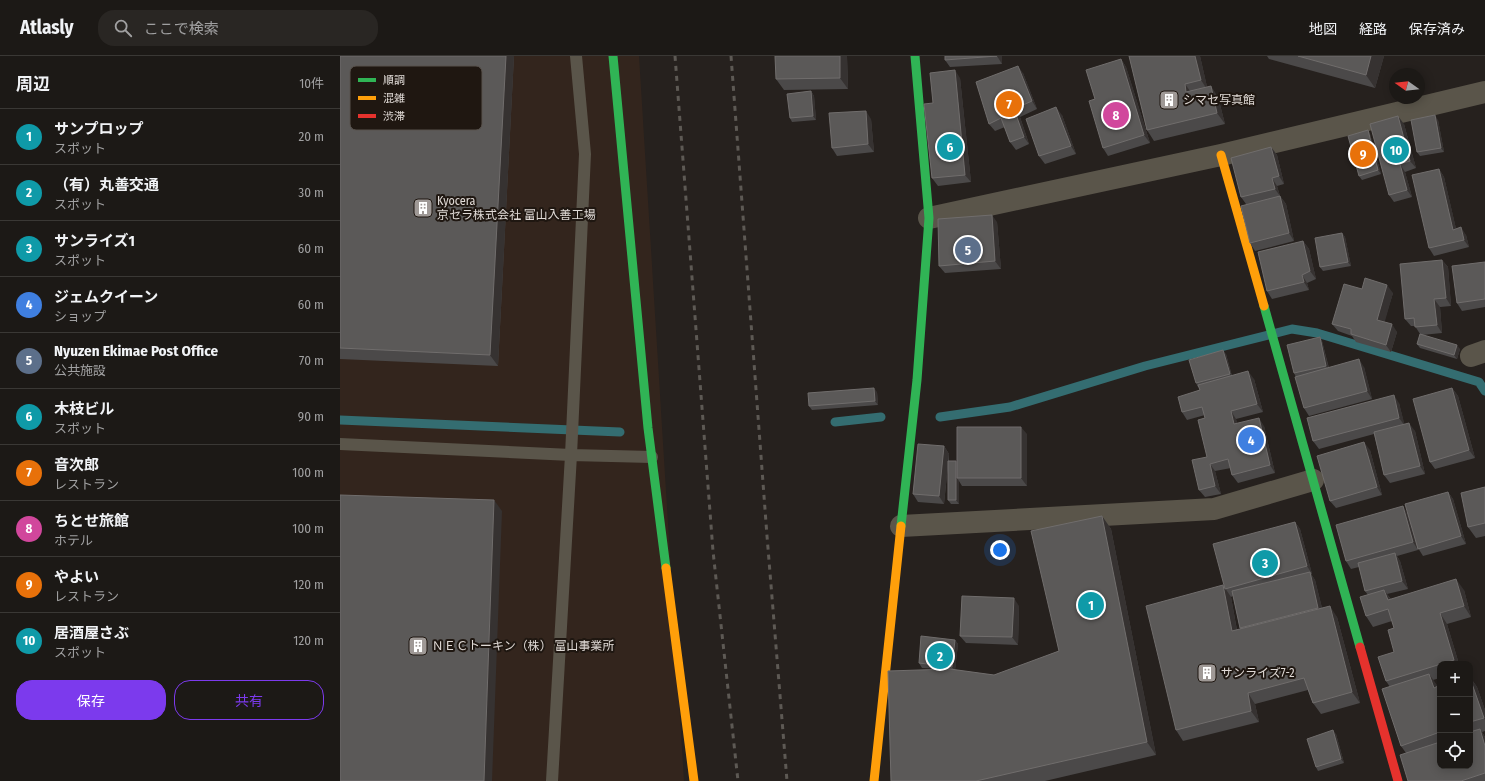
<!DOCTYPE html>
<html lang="ja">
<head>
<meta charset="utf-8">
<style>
  :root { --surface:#1c1916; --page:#292623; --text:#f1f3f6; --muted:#a0a0a1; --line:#3a3835; --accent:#7c3aed }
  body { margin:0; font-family:"Fira Sans Condensed","Noto Sans JP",sans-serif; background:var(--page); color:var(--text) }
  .controls { position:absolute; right:12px; bottom:12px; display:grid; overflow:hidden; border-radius:8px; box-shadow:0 2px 10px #0003 }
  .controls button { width:36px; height:36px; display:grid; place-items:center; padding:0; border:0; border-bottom:1px solid var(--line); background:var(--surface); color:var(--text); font:20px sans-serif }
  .compass { position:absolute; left:1049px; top:12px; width:36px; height:36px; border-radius:50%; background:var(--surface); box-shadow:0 2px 10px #0003; rotate:285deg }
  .you { position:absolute; left:660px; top:494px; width:14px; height:14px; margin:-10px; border:3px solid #fff; border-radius:50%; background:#1a73e8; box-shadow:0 0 0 6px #1a73e833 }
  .badge { display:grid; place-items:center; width:26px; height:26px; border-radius:50%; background:var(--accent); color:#fff; font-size:13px; font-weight:700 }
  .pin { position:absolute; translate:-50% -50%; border:2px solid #fff; box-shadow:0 1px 4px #0006 }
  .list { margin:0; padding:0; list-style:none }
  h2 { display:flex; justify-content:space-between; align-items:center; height:52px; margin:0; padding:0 16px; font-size:17px }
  h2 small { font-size:13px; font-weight:400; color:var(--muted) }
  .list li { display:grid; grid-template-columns:26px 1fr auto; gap:12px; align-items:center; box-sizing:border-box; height:56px; padding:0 16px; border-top:1px solid var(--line) }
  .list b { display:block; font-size:15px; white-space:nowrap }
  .list p { margin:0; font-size:13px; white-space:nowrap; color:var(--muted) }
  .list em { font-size:13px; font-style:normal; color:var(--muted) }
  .actions { display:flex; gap:8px; padding:12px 16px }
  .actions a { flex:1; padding:9px 0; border:1px solid var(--accent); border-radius:16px; text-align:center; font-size:14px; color:var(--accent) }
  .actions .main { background:var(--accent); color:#fff }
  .icon { flex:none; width:22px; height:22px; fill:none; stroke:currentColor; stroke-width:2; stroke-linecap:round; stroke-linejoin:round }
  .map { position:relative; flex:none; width:1145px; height:725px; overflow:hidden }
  header { display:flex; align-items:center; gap:24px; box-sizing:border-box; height:56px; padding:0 20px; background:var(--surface); border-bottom:1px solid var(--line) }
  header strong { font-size:19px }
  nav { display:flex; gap:22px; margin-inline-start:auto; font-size:14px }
  .search { width:280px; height:36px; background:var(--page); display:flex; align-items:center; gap:10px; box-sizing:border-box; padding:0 14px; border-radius:16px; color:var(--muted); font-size:15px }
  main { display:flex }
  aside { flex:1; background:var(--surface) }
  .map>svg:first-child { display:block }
  .built { fill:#33251d }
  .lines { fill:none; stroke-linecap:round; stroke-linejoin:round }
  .stream { stroke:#346d71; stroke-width:9 }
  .lane { stroke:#5a554a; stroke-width:12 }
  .street { stroke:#5a554a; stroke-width:22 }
  .fast { stroke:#30b455; stroke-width:9 }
  .slow { stroke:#ff9f0a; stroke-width:9 }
  .jam { stroke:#e5322d; stroke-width:9 }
  .rail { stroke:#5d5954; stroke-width:3; stroke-dasharray:5 5; stroke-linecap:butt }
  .wall { fill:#4b4949; fill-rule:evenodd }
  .shaded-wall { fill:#363231 }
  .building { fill:#5b5958; stroke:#706d6c }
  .labels { text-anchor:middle; stroke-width:4; stroke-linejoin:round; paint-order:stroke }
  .poi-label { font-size:12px; fill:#e0dad6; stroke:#1f1711; text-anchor:start }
  .key { fill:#1f1711; stroke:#59524c; stroke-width:1 }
  .key-label { font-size:11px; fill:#e0dad6 }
</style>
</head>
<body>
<header>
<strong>Atlasly</strong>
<div class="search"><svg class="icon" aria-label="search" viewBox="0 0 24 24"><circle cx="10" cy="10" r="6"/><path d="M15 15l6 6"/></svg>ここで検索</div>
<nav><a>地図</a><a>経路</a><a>保存済み</a></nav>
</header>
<main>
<aside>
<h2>周辺<small>10件</small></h2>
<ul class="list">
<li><span class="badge" style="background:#0f9aa8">1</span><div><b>サンプロップ</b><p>スポット</p></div><em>20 m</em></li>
<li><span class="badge" style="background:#0f9aa8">2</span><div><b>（有）丸善交通</b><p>スポット</p></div><em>30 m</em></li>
<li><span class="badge" style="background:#0f9aa8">3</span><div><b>サンライズ1</b><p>スポット</p></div><em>60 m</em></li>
<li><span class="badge" style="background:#3f7fe0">4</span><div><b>ジェムクイーン</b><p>ショップ</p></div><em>60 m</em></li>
<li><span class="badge" style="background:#5c6f8a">5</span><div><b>Nyuzen Ekimae Post Office</b><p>公共施設</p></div><em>70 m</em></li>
<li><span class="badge" style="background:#0f9aa8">6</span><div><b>木枝ビル</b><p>スポット</p></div><em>90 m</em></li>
<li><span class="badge" style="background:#e8710a">7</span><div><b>音次郎</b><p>レストラン</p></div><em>100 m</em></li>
<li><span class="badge" style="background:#d1479c">8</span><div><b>ちとせ旅館</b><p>ホテル</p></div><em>100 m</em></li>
<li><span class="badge" style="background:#e8710a">9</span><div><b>やよい</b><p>レストラン</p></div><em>120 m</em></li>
<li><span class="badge" style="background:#0f9aa8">10</span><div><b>居酒屋さぶ</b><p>スポット</p></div><em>120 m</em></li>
</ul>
<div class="actions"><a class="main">保存</a><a>共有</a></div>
</aside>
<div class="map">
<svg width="1145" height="725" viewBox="0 0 1145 725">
  <rect width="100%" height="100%" fill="#26211e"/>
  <path class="built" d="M0,0h299l45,725h-344z"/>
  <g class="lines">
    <path class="stream" d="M600,361l70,-10 135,-41 147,-37 25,4 162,49 6,9
      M0,364l280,12
      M495,366l46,-5"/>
    <path class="lane" d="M236,0l9,98 -14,301 81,2
      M0,388l231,11 -19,326"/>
    <path class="street" d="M589,162l292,-63 264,-63
      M1131,300l14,-5
      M561,470l313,-17 99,-29"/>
    <path class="fast" d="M273,0l35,372 18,140
      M924,250l96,341
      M561,470l16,-146 12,-162 -14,-162"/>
    <path class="slow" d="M881,99l43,151
      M326,512l28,213
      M534,725l27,-255"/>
    <path class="jam" d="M1020,591l38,134"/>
    <path class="rail" d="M335,0l38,495 25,230
      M391,0l36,480 20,245"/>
  </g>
  <path class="wall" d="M0,0h174l-16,310 -158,-7z
    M435,0h72l1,33 -64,1 -8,-11z
    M605,0h57v8l-52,3 -5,-7z
    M789,0h71l7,31 11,10 7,27 -71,17 -7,-11z
    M927,0h117l-9,32 -106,-29z
    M781,3l5,8 24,76 -42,13 -5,-8 -8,-49z
    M683,17l14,36 -17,8 9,27 -13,6 -6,-8 -5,-15 -10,4 -6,-7z
    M620,22l11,104 -33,4 -6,-8 1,-75z
    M471,35l3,5 2,24 -24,2 -2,-4z
    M722,59l14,39 -31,10 -6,-8z
    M531,63l3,33 -37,4 -5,-8z
    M1098,64l6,32 -24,4 -3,-4z
    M1064,68l12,44 -11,4 7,25 -18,5 -5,-7z
    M1028,74l2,4 11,40 -19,6 -3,-4z
    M931,91l6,8 7,29 -7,2 3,10 6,8 8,37 -39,10 -5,-8 -4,-39 -5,-7z
    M1099,113l5,8 12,52 10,6 3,12 -35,9 -5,-8z
    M657,166l4,47 -56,4 -6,-7z
    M1002,177l3,4 6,29 -28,5 -3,-4z
    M963,185l6,8 7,30 -9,4 2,7 -37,9 -5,-8z
    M1102,204l6,7 3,39 -11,1 2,26 -20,2 38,14 -3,10 -37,-11 -3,-4 3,-10 -5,-8h-4l-6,-7z
    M1145,206v45l-23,4 -5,-8z
    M1022,233l31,4 -9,29 13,10 -6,20 -35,-10 -4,-6 -14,-5 -6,-7z
    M980,281l2,4 7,27 35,-1 8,32 -63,17 -5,-8 -8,-31 -2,-4z
    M886,298l6,22 22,3 9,33 -27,7 1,5 27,2 11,47 -37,10 -6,-8 -1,-7 -16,3 6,23 -16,3 -6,-7 8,-33 -2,-39v-3l-18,5 -5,-8 18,-22 -1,-3h-1l-2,-4z
    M1112,332l6,8 17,62 -40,11 -5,-7z
    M537,336l1,13 -66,5 -3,-4z
    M1059,347l5,21 11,7 10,43 -35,9 -6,-8 -10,-41 -55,15 -6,-8z
    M687,378v52h-65l-3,-5v23h-8l-3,-4v-35l-4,39 -26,-2 -5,-8 31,-48 5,8v7l8,1z
    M1030,394l12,45 -46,13 -6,-7z
    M1145,431v49l-9,2 -8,-11z
    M1108,436l5,7 13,45 -43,12 -5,-8v2l-21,6 3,5 8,28 -21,5 4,5 73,-9 7,27 -24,7 12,40h-19v14l-7,2 4,6 3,-1v81h30v-89l7,10 8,23v21l-3,1 3,5v44h-77l-2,-28 -5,-7 -11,-59 -4,-6 8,-29v-24l-2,-7 -19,6 -7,-11 2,-21 -3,-4 -6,-24 -8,2 -5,-8 61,-48z
    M762,460l9,13 45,226 -111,26h-154l50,-112 -19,-1 -3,-5 36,-23 3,4 -3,26 39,5 65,-24z
    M955,466l5,7 12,45h-1l4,6 7,28 15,9 23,86 -39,11 -8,-11 -5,-13 -53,14 4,18 -76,19 -7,-11 47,-145 2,4zM893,540l7,33 -3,1 -6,-33z
    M679,550l-1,39 -52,-2 -6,-7z
    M996,678l8,29 -26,8 -2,-4z"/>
  <path class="shaded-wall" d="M166,0h8l-16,310 -8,-11z
    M500,0h7l1,33 -8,-11z
    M657,0h5v8z
    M855,0h5l8,35 -7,-11z
    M1031,0h13l-9,32 -9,-13z
    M781,3l5,8 24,76 -6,-8z
    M678,10l5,7 14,36 -5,-8z
    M615,14l5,8 11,104 -6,-7z
    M845,28l8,11 -7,-3z
    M871,30l7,11 7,27 -8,-11z
    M471,35l3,5 2,24 -3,-4z
    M716,51l6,8 14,39 -5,-8z
    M674,53l6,8 9,27 -5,-7z
    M526,55l5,8 3,33 -6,-8z
    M1095,59l3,5 6,32 -3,-4z
    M1058,60l6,8 12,44 -6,-7z
    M1028,74l2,4 11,40 -3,-4z
    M931,91l6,8 7,29 -5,-8z
    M1060,108l5,8 7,25 -5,-7z
    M1099,113l5,8 14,60 -5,-7z
    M932,122l5,8 3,10 -5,-7z
    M940,140l6,8 8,37 -5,-8z
    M652,159l5,7 4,47 -6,-8z
    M1121,171l5,8 3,12 -5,-7z
    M1002,177l3,4 6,29 -3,-4z
    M963,185l6,8 7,30 -6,-8z
    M1102,204l6,7 3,39 -5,-8z
    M962,219l5,8 2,7 -5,-8z
    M1047,229l6,8 -10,35 -6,-8z
    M1094,243l6,8 2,26 -5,-8z
    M1052,268l5,8 -6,20 -5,-7z
    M980,281l2,4 7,29 -3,-4z
    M1117,289l3,4 -3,10 -3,-4z
    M883,294l3,4 6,24 -2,-4z
    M1019,303l5,8 8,32 -5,-8z
    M908,315l6,8 9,33 -6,-8z
    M534,332l3,4 1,13 -3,-4z
    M1112,332l6,8 17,62 -6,-8z
    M1054,339l5,8 6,23 -6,-8z
    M891,355l5,8 3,13 -5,-8z
    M919,362l5,8 11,47 -5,-8z
    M1069,367l6,8 10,43 -5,-8z
    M681,371l6,7v52l-6,-8z
    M1024,386l6,8 12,45 -5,-8z
    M604,390l5,8 -5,50 -5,-8z
    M616,405l3,4 -2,13 2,3v23l-3,-4z
    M870,408l5,7 6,23 -6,-8z
    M1108,436l5,7 13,45 -5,-8z
    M154,444l8,11 -10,270h-8z
    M1063,450l5,8 10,36 -5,-8z
    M762,460l9,13 45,226 -9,-13z
    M955,466l5,7 12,45 -5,-8z
    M1055,497l5,8 8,28 -6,-8z
    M970,516l5,8 9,36 -6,-8z
    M1116,523l8,11 7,27 -7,-11z
    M883,529l8,12 8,45 -7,-11z
    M1044,534l8,11 -4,-1z
    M674,542l5,8 -1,39 -6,-8z
    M990,550l7,11 23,86 -8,-11z
    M1100,557l7,11 12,40h-2l-3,-4z
    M615,584l3,4 -3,27 -3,-4z
    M1089,618l8,11 3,9 -6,-6z
    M1130,621l7,10 8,23v10l-1,-2z
    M908,637l7,11 4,18 -8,-11z
    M1140,673l5,8v9z
    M993,674l3,4 8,29 -3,-4z"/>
  <path class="building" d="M0,0h166l-16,299 -150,-7z
    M435,0h65v22l-64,1z
    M605,0h52l-52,4z
    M789,0h66l6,24 -16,4 1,8 25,-6 6,27 -70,17z
    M958,0h73l-5,19z
    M781,3l23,76 -41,13 -14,-47 6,-2 -9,-29z
    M678,10l14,35 -18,8 10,28 -14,5 -9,-24 -12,6 -13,-42z
    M615,14l10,105 -33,3 -8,-74 9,-1 -3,-30z
    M471,35l2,25 -23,2 -3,-24z
    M716,51l15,39 -32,10 -13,-37z
    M526,55l2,33 -36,4 -3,-35z
    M1095,59l6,33 -24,4 -6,-32z
    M1058,60l12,45 -10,3 7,26 -18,5 -19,-71z
    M1028,74l10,40 -19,6 -11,-40z
    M931,91l8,29 -7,2 3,11 -34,8 -10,-39z
    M1099,113l14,61 8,-3 3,13 -35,8 -17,-73z
    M940,140l9,37 -39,10 -9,-37z
    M652,159l3,46 -56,5 -1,-47z
    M1002,177l6,29 -28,5 -5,-29z
    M963,185l7,30 -8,4 2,7 -37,9 -9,-39z
    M1102,204l4,38 -12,1 3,26 -22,2 -1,-9 -9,1 -5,-55z
    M1145,206v37l-28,4 -5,-37z
    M1025,222l22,7 -10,35 15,4 -6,21 -35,-11v-5l-19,-5 12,-40 18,5z
    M1080,278l37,11 -3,10 -37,-11z
    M980,281l6,29 -32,7 -7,-28z
    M883,294l7,24 -34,9 -7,-23z
    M1019,303l8,32 -63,17 -9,-31z
    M908,315l9,33 -26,7 3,13 25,-6 11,47 -38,10 -4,-16 -18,5 5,22 -16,4 -7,-30 15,-3 -9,-37 7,-2 -3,-11 -20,5 -4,-15 22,-7 -2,-5z
    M534,332l1,13 -66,5 -1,-13z
    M1112,332l17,62 -39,12 -17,-63z
    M1054,339l5,23 -86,23 -6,-23z
    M1069,367l11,43 -36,9 -10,-43z
    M617,371h64v51h-64z
    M1024,386l13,45 -47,14 -13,-45z
    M578,388l26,2 -5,50 -26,-2z
    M608,405h8v39h-8z
    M1145,431v36l-17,4 -7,-34z
    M1108,436l13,44 -43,13 -13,-45z
    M0,439l154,5 -10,281h-144z
    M1063,450l10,36 -67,19 -10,-36z
    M762,460l45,226 -171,39h-85l-3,-110 62,-2 44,6 65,-24 -28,-120z
    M955,466l12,44 -82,23 -12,-45z
    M1055,497l7,28 -37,10 -7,-28z
    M970,516l8,36 -78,20 -8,-37z
    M1116,523l8,27 -24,7 14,47 -68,21 -8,-24 16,-5 -6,-22 6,-2 -6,-19 -22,7 -6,-19 24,-7 4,10z
    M883,529l9,46 98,-25 22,86 -39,11 -9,-25 -56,15 3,18 -75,19 -30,-124z
    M622,540l52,2 -2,39 -52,-1z
    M581,580l34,4 -3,27 -33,-4z
    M1089,618l5,14 6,-3v47l-39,14 -19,-57z
    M1130,622l14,40 -14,4z
    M1140,673l5,17v27l-24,8h-53l-8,-26 40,-13v24h30v-34z
    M993,674l8,29 -25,8 -9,-28z"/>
  <defs>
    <g id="building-square" transform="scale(1)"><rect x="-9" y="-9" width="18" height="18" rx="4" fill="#9f9996" stroke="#1f1711"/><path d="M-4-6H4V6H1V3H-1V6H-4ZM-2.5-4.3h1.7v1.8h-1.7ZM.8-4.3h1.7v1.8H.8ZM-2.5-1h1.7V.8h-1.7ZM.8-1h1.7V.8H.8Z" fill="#fff"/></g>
  </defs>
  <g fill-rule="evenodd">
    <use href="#building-square" x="829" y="44"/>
    <use href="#building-square" x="83" y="152"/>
    <use href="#building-square" x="78" y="590"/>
    <use href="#building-square" x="867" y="617"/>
  </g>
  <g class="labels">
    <g class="poi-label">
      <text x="843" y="48">シマセ写真館</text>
      <text x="97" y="149">Kyocera<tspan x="97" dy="14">京セラ株式会社 富山入善工場</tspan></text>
      <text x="92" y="594">ＮＥＣトーキン（株） 富山事業所</text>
      <text x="881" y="621">サンライズ7-2</text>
    </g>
  </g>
  <rect x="10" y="10" width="132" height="64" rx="6" class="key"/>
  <rect x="18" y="22" width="18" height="4" fill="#30b455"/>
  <rect x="18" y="40" width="18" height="4" fill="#ff9f0a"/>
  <rect x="18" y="58" width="18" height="4" fill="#e5322d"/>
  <g class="key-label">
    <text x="43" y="28">順調</text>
    <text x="43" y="46">混雑</text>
    <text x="43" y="64">渋滞</text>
  </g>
</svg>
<div class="controls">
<button>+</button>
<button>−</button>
<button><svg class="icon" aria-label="locate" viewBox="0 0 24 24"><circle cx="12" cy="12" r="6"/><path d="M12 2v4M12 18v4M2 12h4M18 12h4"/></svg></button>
</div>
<svg class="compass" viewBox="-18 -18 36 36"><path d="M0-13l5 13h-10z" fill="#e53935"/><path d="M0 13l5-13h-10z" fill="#a0a0a1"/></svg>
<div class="you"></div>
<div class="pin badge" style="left:751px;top:549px;background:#0f9aa8">1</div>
<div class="pin badge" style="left:600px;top:600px;background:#0f9aa8">2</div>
<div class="pin badge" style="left:925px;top:507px;background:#0f9aa8">3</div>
<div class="pin badge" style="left:911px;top:384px;background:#3f7fe0">4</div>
<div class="pin badge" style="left:628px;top:194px;background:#5c6f8a">5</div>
<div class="pin badge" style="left:610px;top:91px;background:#0f9aa8">6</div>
<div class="pin badge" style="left:669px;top:48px;background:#e8710a">7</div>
<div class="pin badge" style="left:776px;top:59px;background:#d1479c">8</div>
<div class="pin badge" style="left:1023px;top:98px;background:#e8710a">9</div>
<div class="pin badge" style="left:1056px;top:94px;background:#0f9aa8">10</div>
</div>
</main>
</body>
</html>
